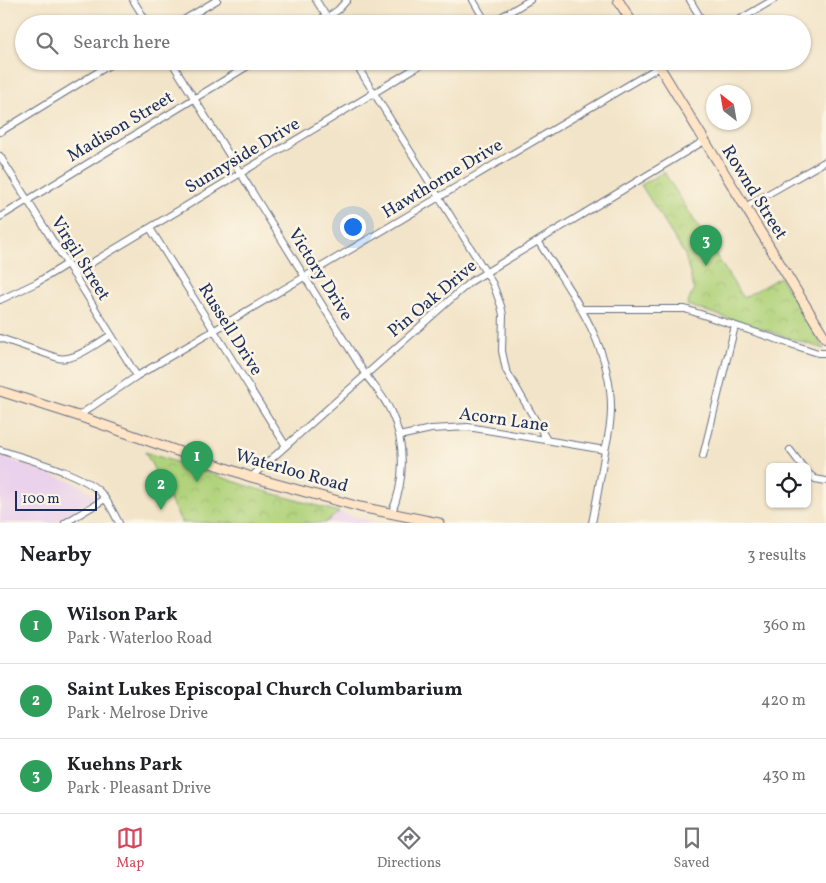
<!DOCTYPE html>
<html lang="en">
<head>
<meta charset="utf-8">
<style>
  :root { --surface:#fff; --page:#f2f2f2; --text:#202124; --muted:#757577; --line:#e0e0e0; --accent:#d1495b }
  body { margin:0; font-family:Vollkorn,serif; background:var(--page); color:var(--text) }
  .controls { position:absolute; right:15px; bottom:15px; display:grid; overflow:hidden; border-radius:8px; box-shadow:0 1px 4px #0004 }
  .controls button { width:45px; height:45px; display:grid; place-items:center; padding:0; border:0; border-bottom:1px solid var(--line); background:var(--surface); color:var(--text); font:25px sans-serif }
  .compass { position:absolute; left:706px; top:85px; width:45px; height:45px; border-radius:50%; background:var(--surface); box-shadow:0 1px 4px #0004; rotate:329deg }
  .scale { position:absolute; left:15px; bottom:12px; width:82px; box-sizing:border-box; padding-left:5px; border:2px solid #1b2f5e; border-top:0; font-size:14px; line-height:18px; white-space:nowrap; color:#1b2f5e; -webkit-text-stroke:4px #fcf5e5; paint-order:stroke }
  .you { position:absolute; left:352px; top:226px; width:18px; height:18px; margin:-12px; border:4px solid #fff; border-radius:50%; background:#1a73e8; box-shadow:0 0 0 8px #1a73e833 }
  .badge { display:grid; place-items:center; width:32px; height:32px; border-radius:50%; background:var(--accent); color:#fff; font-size:16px; font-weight:700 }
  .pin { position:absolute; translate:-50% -41px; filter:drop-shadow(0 1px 2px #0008) }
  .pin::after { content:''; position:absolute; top:26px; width:18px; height:15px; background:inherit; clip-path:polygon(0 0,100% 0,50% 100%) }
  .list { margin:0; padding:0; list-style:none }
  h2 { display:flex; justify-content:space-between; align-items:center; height:65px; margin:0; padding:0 20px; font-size:21px }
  h2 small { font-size:16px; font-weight:400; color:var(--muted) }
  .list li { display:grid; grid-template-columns:32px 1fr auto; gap:15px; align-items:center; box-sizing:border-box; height:75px; padding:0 20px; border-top:1px solid var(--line) }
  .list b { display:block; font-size:19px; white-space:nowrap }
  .list p { margin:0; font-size:16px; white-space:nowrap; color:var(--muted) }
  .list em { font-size:16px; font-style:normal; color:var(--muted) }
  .icon { flex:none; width:28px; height:28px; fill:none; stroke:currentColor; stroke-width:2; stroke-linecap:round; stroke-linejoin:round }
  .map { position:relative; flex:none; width:826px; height:523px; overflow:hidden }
  .search { position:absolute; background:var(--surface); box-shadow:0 1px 4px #0004; left:15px; right:15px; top:15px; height:55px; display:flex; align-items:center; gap:12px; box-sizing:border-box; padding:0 18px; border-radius:28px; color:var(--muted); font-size:19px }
  .sheet { height:290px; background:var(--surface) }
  nav { display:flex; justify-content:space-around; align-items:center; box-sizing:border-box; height:70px; border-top:1px solid var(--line); background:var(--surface); font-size:14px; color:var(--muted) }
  nav a { display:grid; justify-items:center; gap:2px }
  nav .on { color:var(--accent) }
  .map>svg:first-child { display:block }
  .built { fill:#ead1ec }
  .park { fill:url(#park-crowns); stroke:#66816c }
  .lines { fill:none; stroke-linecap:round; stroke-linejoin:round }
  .street-casing { stroke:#666e83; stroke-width:8 }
  .secondary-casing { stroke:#666e83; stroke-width:11 }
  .street { stroke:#fff; stroke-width:6 }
  .secondary { stroke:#ffe4c6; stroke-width:9 }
  .labels { text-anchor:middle; stroke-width:5; stroke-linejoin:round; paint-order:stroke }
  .street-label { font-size:18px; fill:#1b2f5e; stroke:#fcf5e5 }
</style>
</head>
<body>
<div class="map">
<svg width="826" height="523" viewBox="0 0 826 523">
  <defs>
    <pattern id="park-crowns" width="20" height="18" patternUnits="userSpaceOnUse" patternTransform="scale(1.25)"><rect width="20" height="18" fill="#b1d37b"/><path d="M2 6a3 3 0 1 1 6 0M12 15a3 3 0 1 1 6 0" fill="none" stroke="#98b56d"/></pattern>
  </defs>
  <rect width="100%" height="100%" fill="#fcf5e5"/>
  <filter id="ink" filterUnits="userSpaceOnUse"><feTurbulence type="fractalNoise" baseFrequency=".02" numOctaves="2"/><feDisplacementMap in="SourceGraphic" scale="10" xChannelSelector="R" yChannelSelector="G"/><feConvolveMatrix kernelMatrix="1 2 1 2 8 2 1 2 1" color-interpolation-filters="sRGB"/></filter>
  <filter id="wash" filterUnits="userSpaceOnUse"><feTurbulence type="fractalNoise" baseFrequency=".0096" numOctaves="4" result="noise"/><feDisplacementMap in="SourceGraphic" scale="20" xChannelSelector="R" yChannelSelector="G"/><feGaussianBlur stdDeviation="1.12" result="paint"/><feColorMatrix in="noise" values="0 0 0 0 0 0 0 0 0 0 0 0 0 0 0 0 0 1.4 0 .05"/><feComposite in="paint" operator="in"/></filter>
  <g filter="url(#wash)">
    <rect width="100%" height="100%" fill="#f2e4c8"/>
    <path class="built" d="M0,456l78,28 13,8 5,5 -43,26h-53z
      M339,512l39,11h-53z"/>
    <path class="park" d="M664,172l79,126 37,-21 44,72 -137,-44 7,-16 -9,-34 -44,-70z
      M145,452l112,37 82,23 -14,11h-143z"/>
  </g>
  <g filter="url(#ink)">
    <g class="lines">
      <g class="street-casing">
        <path id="street" d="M133,0l15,24
          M316,0l15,24
          M473,0l14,24
          M690,0l14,24
          M177,24l40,-24
          M318,24l20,-14 9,-10
          M489,24l41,-24
          M732,24l41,-24
          M171,61l194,313c9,12 20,24 26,38 15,31 14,71 0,102
          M354,61l139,223 8,22 2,9 -1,36 4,19 41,70
          M0,132l116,-71
          M0,156l137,220
          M745,207l81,-46
          M0,217l256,-156
          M150,228l136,218
          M538,241c33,52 74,103 73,169 0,14 -3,28 -6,41 -4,24 -8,48 -13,72
          M73,274l354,-213
          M0,300l36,-17 31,-19
          M582,309h103l133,44h8
          M0,338l58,20c16,4 39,-15 53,-23
          M78,416l59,-40 532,-315
          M399,436l32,-7 37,-2 137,23
          M0,450c26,9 84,24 101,43 7,8 13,20 18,30
          M790,450l13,17
          M703,456l32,-130
          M807,472l8,7 11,2
          M251,477l219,-195 234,-141
          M65,523l40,-24"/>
      </g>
      <g class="secondary-casing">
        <path id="secondary" d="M618,0l15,24
          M656,61l170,278
          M0,391l78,25 173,61 109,30 79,16"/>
      </g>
      <use href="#street" class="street"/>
      <use href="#secondary" class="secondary"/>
    </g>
  </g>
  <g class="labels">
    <g class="street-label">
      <text transform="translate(120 126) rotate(-31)" y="6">Madison Street</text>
      <text transform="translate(242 155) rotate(-31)" y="6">Sunnyside Drive</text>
      <text transform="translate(442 178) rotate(-31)" y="6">Hawthorne Drive</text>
      <text transform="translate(755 192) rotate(58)" y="6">Rownd Street</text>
      <text transform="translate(81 258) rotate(58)" y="6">Virgil Street</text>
      <text transform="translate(321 274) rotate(58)" y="6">Victory Drive</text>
      <text transform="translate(432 298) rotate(-40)" y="6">Pin Oak Drive</text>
      <text transform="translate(231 329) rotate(58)" y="6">Russell Drive</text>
      <text transform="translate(504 419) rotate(8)" y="6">Acorn Lane</text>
      <text transform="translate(292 470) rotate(16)" y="6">Waterloo Road</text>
    </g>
  </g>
</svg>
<div class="controls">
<button><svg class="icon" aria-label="locate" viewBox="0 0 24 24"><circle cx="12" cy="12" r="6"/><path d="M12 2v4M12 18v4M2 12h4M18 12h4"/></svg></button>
</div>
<svg class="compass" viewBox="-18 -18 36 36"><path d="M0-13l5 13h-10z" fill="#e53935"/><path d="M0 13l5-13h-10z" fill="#757577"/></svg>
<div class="scale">100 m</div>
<div class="you"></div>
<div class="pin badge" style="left:197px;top:482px;background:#2e9e5b">1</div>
<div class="pin badge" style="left:161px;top:510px;background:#2e9e5b">2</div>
<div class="pin badge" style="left:706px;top:266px;background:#2e9e5b">3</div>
<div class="search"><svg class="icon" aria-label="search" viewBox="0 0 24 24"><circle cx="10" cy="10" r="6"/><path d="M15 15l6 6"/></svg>Search here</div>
</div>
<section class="sheet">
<h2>Nearby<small>3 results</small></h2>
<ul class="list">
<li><span class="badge" style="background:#2e9e5b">1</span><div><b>Wilson Park</b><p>Park · Waterloo Road</p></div><em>360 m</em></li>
<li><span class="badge" style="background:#2e9e5b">2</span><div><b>Saint Lukes Episcopal Church Columbarium</b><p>Park · Melrose Drive</p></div><em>420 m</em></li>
<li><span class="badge" style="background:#2e9e5b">3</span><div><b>Kuehns Park</b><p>Park · Pleasant Drive</p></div><em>430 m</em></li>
</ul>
</section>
<nav>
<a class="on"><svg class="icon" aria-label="map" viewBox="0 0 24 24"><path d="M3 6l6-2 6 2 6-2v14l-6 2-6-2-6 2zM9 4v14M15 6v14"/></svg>Map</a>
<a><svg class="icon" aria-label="directions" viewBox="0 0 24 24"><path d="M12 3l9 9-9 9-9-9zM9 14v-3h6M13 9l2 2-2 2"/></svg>Directions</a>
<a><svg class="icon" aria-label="saved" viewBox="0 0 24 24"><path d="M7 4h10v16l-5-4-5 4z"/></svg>Saved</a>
</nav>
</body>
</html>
